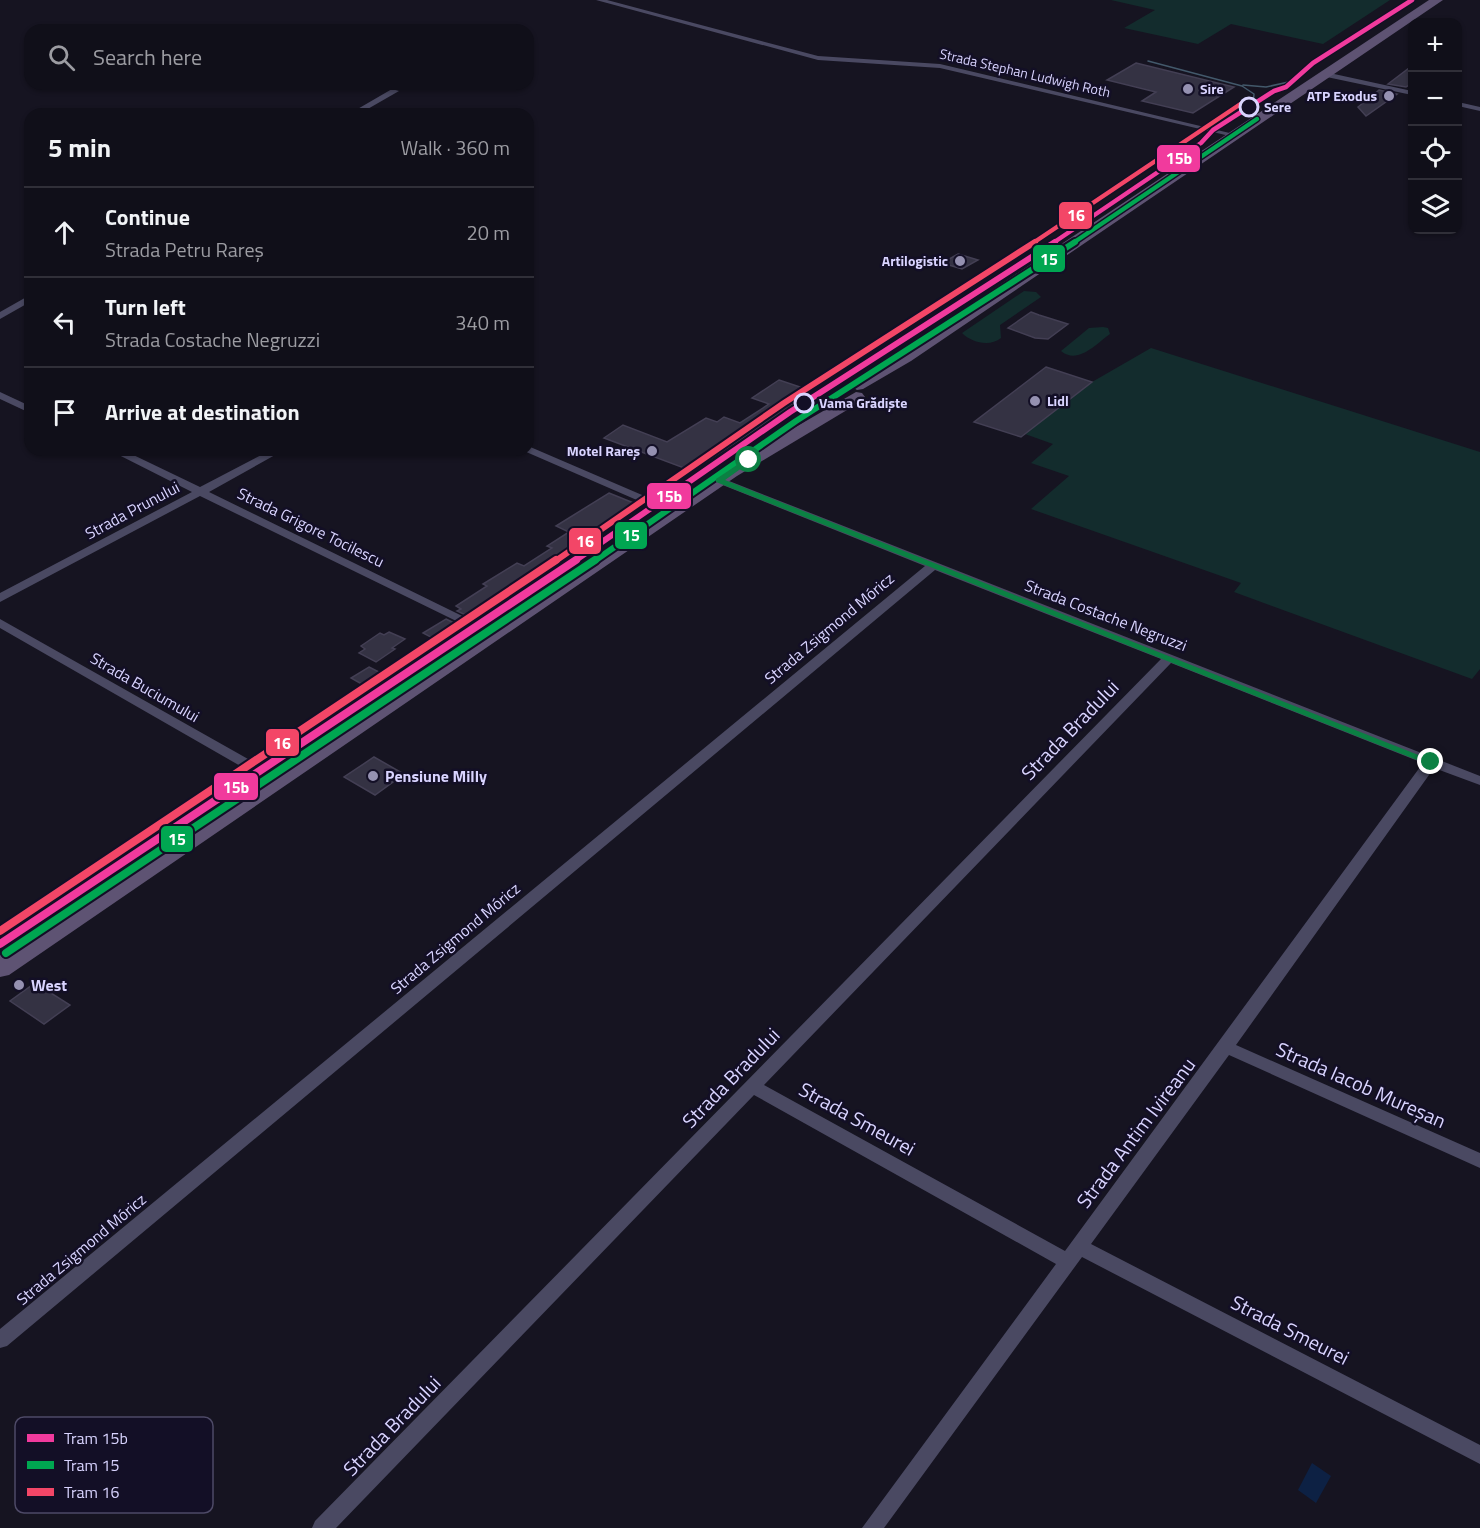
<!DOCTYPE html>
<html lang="en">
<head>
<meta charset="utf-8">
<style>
  :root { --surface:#100f19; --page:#1e1d26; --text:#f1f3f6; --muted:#9c9ca2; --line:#302f38 }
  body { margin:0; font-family:"Titillium Web",sans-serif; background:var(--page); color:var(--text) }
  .controls { position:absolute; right:18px; top:18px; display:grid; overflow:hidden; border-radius:12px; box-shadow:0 2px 4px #0004 }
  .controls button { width:54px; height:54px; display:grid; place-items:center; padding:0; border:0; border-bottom:2px solid var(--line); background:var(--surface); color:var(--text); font:30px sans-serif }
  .stop { position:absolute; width:18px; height:18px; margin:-14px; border:4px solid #0b8043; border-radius:50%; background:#fff }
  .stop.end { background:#0b8043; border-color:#fff; box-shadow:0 2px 6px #0008 }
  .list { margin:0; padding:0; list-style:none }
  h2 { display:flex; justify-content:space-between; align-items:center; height:78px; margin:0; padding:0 24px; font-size:26px }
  h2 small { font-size:20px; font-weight:400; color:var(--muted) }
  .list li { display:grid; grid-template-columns:39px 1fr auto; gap:18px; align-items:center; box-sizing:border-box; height:90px; padding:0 24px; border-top:2px solid var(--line) }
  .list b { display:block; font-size:22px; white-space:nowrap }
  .list p { margin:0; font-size:20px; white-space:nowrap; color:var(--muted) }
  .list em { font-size:20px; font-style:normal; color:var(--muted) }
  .icon { flex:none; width:33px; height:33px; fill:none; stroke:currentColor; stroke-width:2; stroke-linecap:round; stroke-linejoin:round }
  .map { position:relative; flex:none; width:1480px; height:1528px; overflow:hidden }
  .search { position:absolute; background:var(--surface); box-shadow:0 2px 4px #0004; left:24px; top:24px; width:510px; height:66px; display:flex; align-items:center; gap:15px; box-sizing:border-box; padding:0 21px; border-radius:18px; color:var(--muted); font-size:22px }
  .panel { position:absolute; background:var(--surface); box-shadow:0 2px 4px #0004; left:24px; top:108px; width:510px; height:348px; border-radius:18px }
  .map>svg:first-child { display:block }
  .green { fill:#132c2d }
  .water { fill:#0d2144 }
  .building { fill:#343243; stroke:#433f54; stroke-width:1.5 }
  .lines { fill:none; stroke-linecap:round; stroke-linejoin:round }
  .minor { fill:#4a4962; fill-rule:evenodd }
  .primary { fill:#5e5373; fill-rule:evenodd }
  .tram { stroke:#43596b; stroke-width:1.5 }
  .tram-1-far2-casing { stroke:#130f26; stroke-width:7 }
  .tram-1-far1-casing { stroke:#130f26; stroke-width:10 }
  .tram-1-casing { stroke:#130f26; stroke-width:12 }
  .tram-2-far2-casing { stroke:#130f26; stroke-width:7 }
  .tram-2-far1-casing { stroke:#130f26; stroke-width:10 }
  .tram-2-casing { stroke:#130f26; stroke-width:12 }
  .tram-3-far2-casing { stroke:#130f26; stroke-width:7 }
  .tram-3-far1-casing { stroke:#130f26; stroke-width:10 }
  .tram-3-casing { stroke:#130f26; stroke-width:12 }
  .tram-1-far2 { stroke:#f13a9d; stroke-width:4.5 }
  .tram-1-far1 { stroke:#f13a9d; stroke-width:6 }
  .tram-1 { stroke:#f13a9d; stroke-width:8 }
  .tram-2-far2 { stroke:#00a651; stroke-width:4.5 }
  .tram-2-far1 { stroke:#00a651; stroke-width:6 }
  .tram-2 { stroke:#00a651; stroke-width:8 }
  .tram-3-far2 { stroke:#f34667; stroke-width:4.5 }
  .tram-3-far1 { stroke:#f34667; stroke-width:6 }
  .tram-3 { stroke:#f34667; stroke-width:8 }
  .route { fill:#0b8043 }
  .poi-dot { fill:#9591b1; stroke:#130f26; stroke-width:2 }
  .stop-dot { fill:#130f26; stroke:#d9d4ff; stroke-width:3 }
  .labels { text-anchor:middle; stroke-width:5; stroke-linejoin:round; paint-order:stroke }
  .far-street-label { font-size:14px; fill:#d9d4ff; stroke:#130f26 }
  .far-poi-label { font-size:14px; font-weight:bold; fill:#d9d4ff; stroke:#130f26; text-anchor:end }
  .far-stop-label { font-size:14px; font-weight:bold; fill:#d9d4ff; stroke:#130f26; text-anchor:start }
  .street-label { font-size:16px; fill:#d9d4ff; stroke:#130f26 }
  .poi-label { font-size:16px; font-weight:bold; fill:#d9d4ff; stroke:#130f26; text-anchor:start }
  .near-street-label { font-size:20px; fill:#d9d4ff; stroke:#130f26 }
  .key { fill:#130f26; stroke:#4e4a67; stroke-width:1.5 }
  .key-label { font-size:16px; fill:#d9d4ff }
  .line-badge { stroke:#130f26; stroke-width:2 }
  .badge-label { font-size:16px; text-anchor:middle; font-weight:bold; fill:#fff }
</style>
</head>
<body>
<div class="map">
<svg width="1480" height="1528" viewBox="0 0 1480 1528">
  <rect width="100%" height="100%" fill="#161421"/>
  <path class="green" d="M1111,0h279l-67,44 -92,-20 -33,20 -74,-16 31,-18z
    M1024,291l12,1 5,5 -41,28 1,13c-11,9 -29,5 -39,-5z
    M1103,327l5,1 2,6c-14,10 -32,31 -49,17l28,-23z
    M1151,348l329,104v217l-8,10 -238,-87 7,-9 -210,-74 38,-33 -38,-13 22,-19 -28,-10 67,-52z"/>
  <path class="water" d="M1312,1463l19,13 -15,27 -18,-13z"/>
  <path class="building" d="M1136,63l98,24 -41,26 -51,-12 14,-9 -49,-12z
    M1413,65v18l-7,4 -18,-3z
    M1379,90l18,4 -31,22 -8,-9z
    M958,254l20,6 -16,9 -20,-6z
    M1031,312l8,3 29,9 -20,15 -13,-1 -27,-10z
    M1046,367l46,15 -71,55 -47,-15z
    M779,380l24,8 -19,13 9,4 -101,66 -88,-33 19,-13 44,17 39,-24 11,4 7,-5 16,6 29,-19 -17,-6z
    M609,493l32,13 -169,112 -15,-7 4,-2 -5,-3 31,-20 -4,-2 34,-21 7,3 28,-18 -5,-2 22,-14 -13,-6z
    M446,619l14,7 -4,3 2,1 -18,12 -17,-9z
    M389,632l16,7 -13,9 3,1 -19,13 -17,-9 6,-4 -4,-3 19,-13 4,2z
    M369,667l16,8 -18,12 -16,-9z
    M374,757l30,17 -29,21 -31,-18z
    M35,983l35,22 -26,19 -34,-23z"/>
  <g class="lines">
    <path class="minor" d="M596,0h11l211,56 122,8 298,71 -4,2 -294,-69 -122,-8z
      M1325,72l87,19v4l-90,-19 -1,-2z
      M392,89l7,2 -40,23h-10z
      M1458,102l22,5v4l-22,-5z
      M30,295v7l-30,17v-7z
      M0,392l30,14v7l-30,-14z
      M528,446l149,64 2,2 -2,2h-8l-145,-63 4,-1z
      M109,450h14l77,37 71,-37h13l-75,42 290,142 -6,4 -4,-1 -289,-141 -200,106v-9l192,-101z
      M719,477l761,299v9l-46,-17 -198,277 244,108v15l-251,-113 -138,189 389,201v19l-398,-207 -198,271h-22l194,-264 -302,-169 -418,433h-24l3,-7 846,-862 -226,-89 -928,776 -7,2v-19l925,-763 -210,-84 -2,-2zM1171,663l252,100 -358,488 -301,-166z
      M0,619l280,158 2,3 -2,3h-10l-270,-155z"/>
    <path class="primary" d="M1429,0h14l-532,361 -48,28 -6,1 -8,-5z
      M856,392l6,1 3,4 -3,4 -125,75 -728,499 -9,2v-22l725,-487z"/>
    <path class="tram" d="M1148,61l94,25 12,8 -1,11
      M1243,85l23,2 27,-6"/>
    <g class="tram-1-far2-casing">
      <path id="tram-1-far2" d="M1053,243l148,-100 12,-13 61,-39 12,-4 27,-24 99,-63"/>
    </g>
    <g class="tram-1-far1-casing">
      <path id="tram-1-far1" d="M573,562l217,-150 265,-170"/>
    </g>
    <g class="tram-1-casing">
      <path id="tram-1" d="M0,944l576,-384"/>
    </g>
    <g class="tram-2-far2-casing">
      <path id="tram-2-far2" d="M1073,243l184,-124"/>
    </g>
    <g class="tram-2-far1-casing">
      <path id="tram-2-far1" d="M593,562l203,-141 279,-179"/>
    </g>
    <g class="tram-2-casing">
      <path id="tram-2" d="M6,953l589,-393"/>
    </g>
    <g class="tram-3-far2-casing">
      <path id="tram-3-far2" d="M1033,243l212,-142"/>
    </g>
    <g class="tram-3-far1-casing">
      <path id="tram-3-far1" d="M554,562l230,-159 251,-161"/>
    </g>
    <g class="tram-3-casing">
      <path id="tram-3" d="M0,931l556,-371"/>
    </g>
    <use href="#tram-1-far2" class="tram-1-far2"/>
    <use href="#tram-1-far1" class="tram-1-far1"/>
    <use href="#tram-1" class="tram-1"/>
    <use href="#tram-2-far2" class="tram-2-far2"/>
    <use href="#tram-2-far1" class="tram-2-far1"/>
    <use href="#tram-2" class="tram-2"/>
    <use href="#tram-3-far2" class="tram-3-far2"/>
    <use href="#tram-3-far1" class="tram-3-far1"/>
    <use href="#tram-3" class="tram-3"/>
  </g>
  <path class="route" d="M746,459l7,1 -28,20 711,282 -9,2 -711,-282v-3z"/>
  <g class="poi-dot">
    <circle cx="1188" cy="89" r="6"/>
    <circle cx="1389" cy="96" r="6"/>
    <circle cx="960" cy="261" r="6"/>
    <circle cx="1035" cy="401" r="6"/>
    <circle cx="652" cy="451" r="6"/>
    <circle cx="373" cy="776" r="6"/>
    <circle cx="19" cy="985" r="6"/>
  </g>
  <g class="stop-dot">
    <circle cx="1249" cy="107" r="9"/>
    <circle cx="804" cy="403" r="9"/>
  </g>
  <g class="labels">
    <g class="far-street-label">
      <text transform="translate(1025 73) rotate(13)" y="5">Strada Stephan Ludwigh Roth</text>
    </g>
    <g class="far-poi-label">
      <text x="1200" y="94" text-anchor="start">Sire</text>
      <text x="1377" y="101">ATP Exodus</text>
      <text x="948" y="266">Artilogistic</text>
      <text x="1047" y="406" text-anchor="start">Lidl</text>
      <text x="640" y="456">Motel Rareș</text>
    </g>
    <g class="far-stop-label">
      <text x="1264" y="112">Sere</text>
      <text x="819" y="408">Vama Grădiște</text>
    </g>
    <g class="street-label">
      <text transform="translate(132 510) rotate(-28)" y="6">Strada Prunului</text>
      <text transform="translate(311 527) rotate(26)" y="6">Strada Grigore Tocilescu</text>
      <text transform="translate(1106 615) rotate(21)" y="6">Strada Costache Negruzzi</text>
      <text transform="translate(829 628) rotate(-40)" y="6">Strada Zsigmond Móricz</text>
      <text transform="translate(145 687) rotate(30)" y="6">Strada Buciumului</text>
      <text transform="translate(455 938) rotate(-40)" y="6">Strada Zsigmond Móricz</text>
      <text transform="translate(81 1249) rotate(-40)" y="6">Strada Zsigmond Móricz</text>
    </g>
    <g class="poi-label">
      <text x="385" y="782">Pensiune Milly</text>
      <text x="31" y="991">West</text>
    </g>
    <g class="near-street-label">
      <text transform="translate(1070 730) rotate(-46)" y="7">Strada Bradului</text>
      <text transform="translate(731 1078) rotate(-46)" y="7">Strada Bradului</text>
      <text transform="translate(1361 1085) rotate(24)" y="7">Strada Iacob Mureșan</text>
      <text transform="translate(857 1119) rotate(29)" y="7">Strada Smeurei</text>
      <text transform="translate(1136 1133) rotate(-53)" y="7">Strada Antim Ivireanu</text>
      <text transform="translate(1290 1330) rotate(27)" y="7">Strada Smeurei</text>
      <text transform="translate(392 1426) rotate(-46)" y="7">Strada Bradului</text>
    </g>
  </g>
  <rect x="15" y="1417" width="198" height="96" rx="9" class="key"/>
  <rect x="27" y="1434" width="27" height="8" fill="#f13a9d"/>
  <rect x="27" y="1461" width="27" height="8" fill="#00a651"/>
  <rect x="27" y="1488" width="27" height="8" fill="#f34667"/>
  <g class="key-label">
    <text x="64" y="1444">Tram 15b</text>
    <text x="64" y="1471">Tram 15</text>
    <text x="64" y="1498">Tram 16</text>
  </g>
  <g class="line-badge">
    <rect x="1156" y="144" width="45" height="29" rx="6" fill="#f13a9d"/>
    <rect x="1058" y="201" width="35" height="29" rx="6" fill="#f34667"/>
    <rect x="1032" y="244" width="34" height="29" rx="6" fill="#00a651"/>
    <rect x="646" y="482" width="46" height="28" rx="6" fill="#f13a9d"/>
    <rect x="614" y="521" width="34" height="29" rx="6" fill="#00a651"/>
    <rect x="568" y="527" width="34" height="28" rx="6" fill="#f34667"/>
    <rect x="265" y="728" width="35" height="29" rx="6" fill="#f34667"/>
    <rect x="213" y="772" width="46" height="29" rx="6" fill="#f13a9d"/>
    <rect x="160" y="825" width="34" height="28" rx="6" fill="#00a651"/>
  </g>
  <g class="badge-label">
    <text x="1179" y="164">15b</text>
    <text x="1076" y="221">16</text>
    <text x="1049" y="265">15</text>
    <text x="669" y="502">15b</text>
    <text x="631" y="541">15</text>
    <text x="585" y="547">16</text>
    <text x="282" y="749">16</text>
    <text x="236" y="793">15b</text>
    <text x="177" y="845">15</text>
  </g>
</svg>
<div class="controls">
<button>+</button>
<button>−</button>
<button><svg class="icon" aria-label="locate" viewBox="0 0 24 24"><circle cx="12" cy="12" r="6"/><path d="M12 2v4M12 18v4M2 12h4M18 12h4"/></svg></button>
<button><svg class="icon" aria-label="layers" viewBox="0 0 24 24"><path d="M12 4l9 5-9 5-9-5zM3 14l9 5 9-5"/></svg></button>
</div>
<div class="stop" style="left:749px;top:460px"></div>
<div class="stop end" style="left:1431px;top:762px"></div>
<div class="search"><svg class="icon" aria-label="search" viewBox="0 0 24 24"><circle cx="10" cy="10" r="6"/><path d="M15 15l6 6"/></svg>Search here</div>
<section class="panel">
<h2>5 min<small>Walk · 360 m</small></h2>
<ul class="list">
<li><svg class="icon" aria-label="ahead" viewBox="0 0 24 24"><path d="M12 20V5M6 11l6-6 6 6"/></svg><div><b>Continue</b><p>Strada Petru Rareș</p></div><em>20 m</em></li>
<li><svg class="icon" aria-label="left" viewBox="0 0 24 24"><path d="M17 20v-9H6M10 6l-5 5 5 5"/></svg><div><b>Turn left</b><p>Strada Costache Negruzzi</p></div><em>340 m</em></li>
<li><svg class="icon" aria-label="arrive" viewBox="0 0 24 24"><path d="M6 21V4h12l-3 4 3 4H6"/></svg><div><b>Arrive at destination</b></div></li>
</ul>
</section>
</div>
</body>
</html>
